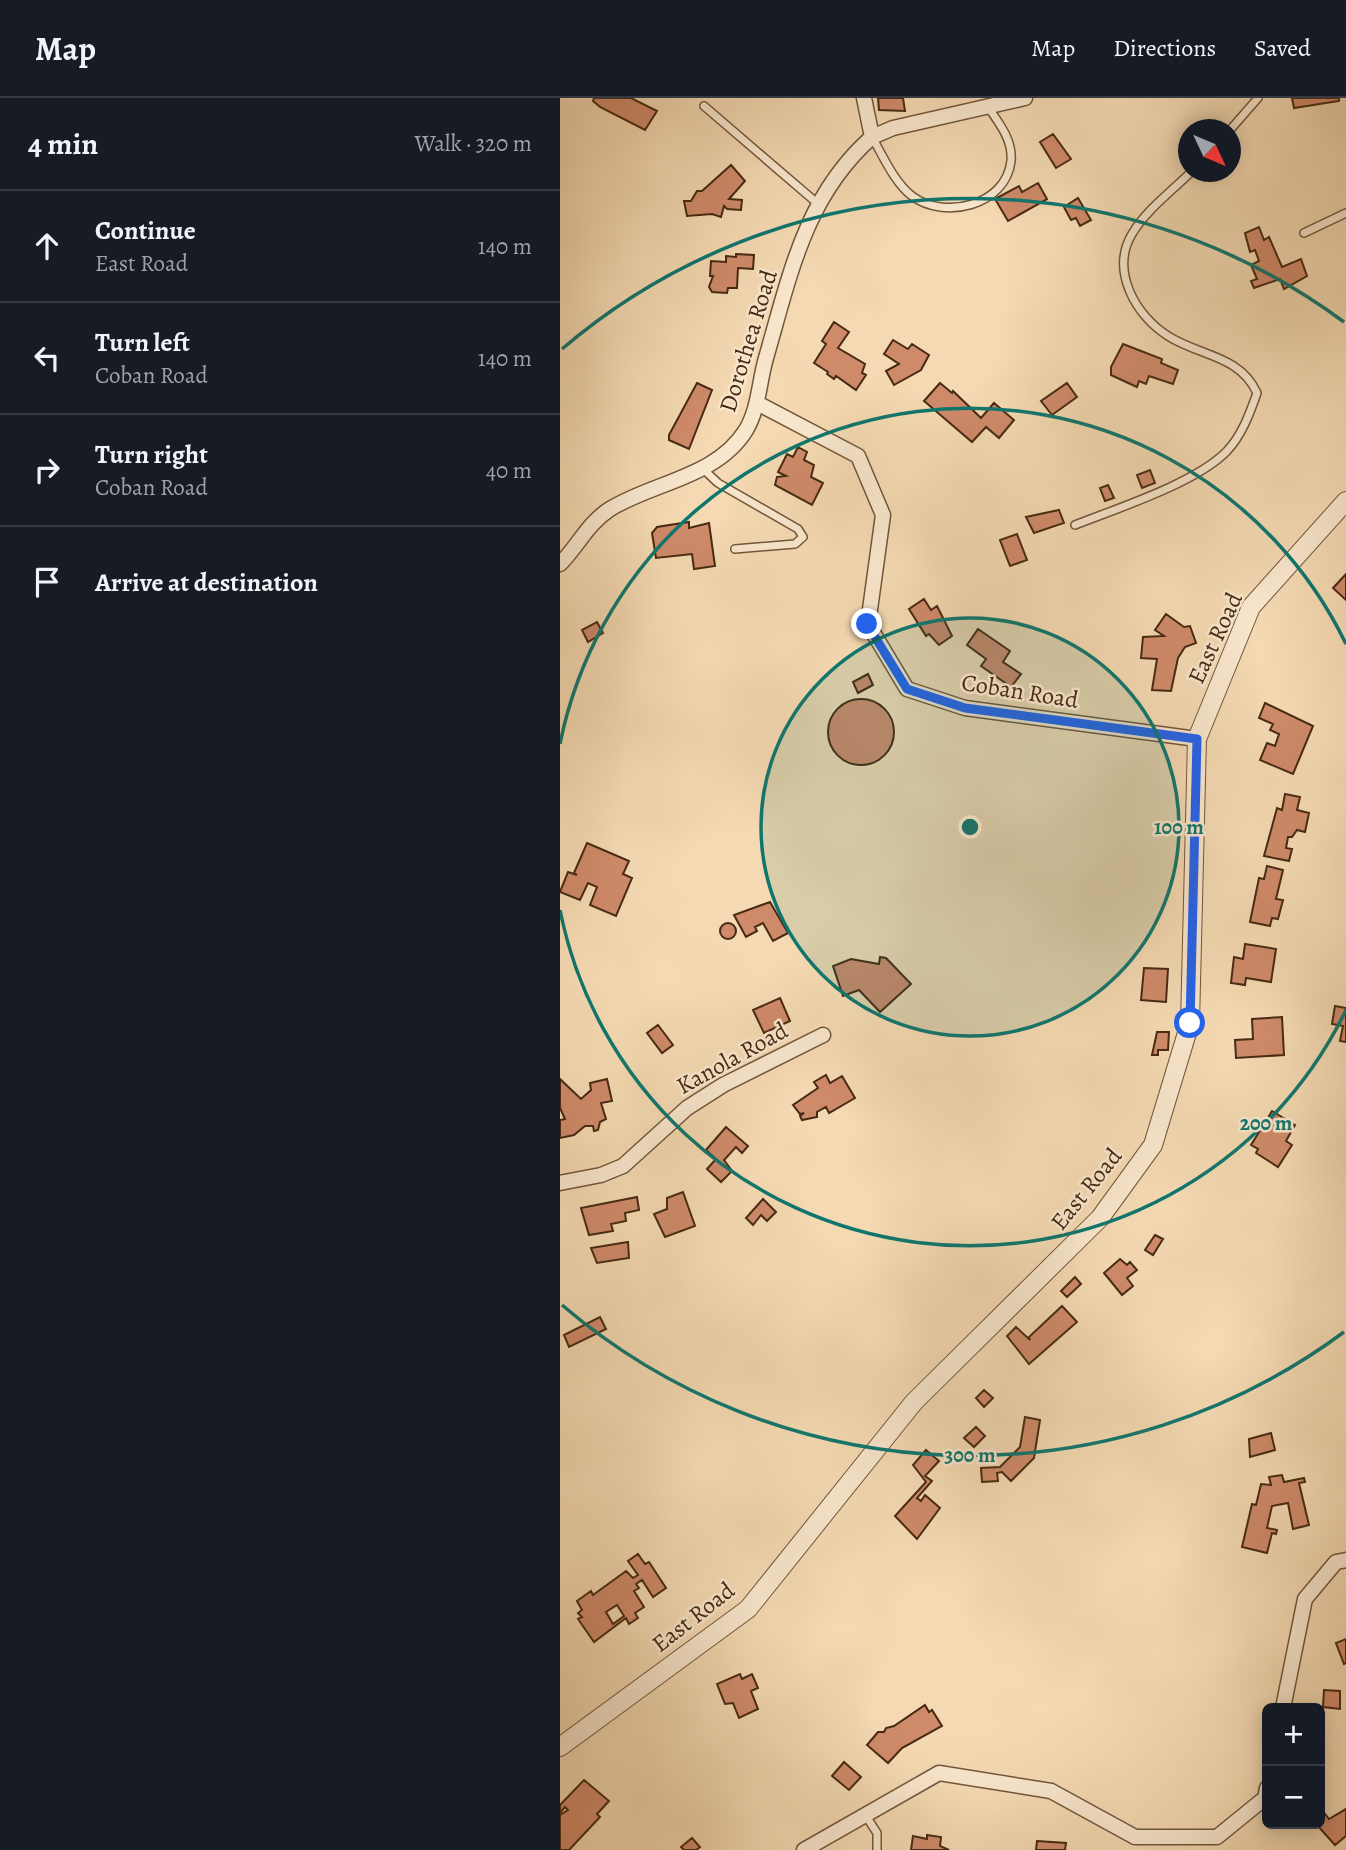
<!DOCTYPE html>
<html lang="en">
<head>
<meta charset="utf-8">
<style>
  :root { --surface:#171b24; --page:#242831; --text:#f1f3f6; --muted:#9ea1a6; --line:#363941 }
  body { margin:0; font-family:Alegreya,serif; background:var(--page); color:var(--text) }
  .controls { position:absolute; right:21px; bottom:21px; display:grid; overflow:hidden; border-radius:10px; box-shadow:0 4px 18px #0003 }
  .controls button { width:63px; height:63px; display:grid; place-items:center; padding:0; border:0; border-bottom:2px solid var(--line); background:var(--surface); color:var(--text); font:35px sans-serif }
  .compass { position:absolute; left:618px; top:21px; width:63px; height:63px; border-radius:50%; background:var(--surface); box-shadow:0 4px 18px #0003; rotate:134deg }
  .stop { position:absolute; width:21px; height:21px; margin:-16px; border:5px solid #2563eb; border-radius:50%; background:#fff }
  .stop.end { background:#2563eb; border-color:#fff; box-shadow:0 2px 7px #0008 }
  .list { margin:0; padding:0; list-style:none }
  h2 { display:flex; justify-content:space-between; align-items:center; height:91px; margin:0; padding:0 28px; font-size:30px }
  h2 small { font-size:23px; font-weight:400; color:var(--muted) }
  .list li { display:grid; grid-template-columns:46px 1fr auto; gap:21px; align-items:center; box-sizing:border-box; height:112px; padding:0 28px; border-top:2px solid var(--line) }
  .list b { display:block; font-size:26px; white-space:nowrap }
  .list p { margin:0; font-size:23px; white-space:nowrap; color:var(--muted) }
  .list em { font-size:23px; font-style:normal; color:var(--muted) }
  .icon { flex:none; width:38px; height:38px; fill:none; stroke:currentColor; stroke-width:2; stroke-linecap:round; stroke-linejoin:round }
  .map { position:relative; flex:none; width:786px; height:1752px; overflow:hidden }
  header { display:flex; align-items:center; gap:42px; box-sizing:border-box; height:98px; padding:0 35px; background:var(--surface); border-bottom:2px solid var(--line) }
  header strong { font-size:33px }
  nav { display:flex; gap:38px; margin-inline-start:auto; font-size:24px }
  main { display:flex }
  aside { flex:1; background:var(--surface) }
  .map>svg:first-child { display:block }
  .building { fill:#cf8a6a; stroke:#462a13; stroke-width:2; fill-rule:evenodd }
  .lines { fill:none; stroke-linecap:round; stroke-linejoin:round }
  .service-casing { stroke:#72563b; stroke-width:10 }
  .minor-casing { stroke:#72563b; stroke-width:17 }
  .tertiary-casing { stroke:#72563b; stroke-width:20 }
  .service { stroke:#f8e6cd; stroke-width:7 }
  .minor { stroke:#f8e6cd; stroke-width:14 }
  .tertiary { stroke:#f8e6cd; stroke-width:18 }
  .route { stroke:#2563eb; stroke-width:9 }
  .ring { fill:none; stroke:#0f766e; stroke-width:3.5 }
  .labels { text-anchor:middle; stroke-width:5; stroke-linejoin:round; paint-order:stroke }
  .street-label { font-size:24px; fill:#462a13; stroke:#f8e6cd }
  .centre { fill:#0f766e; stroke:#f8e6cd; stroke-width:3.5 }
  .ring-label { font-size:21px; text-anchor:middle; font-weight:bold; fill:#0f766e; stroke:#f8e6cd; stroke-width:5; stroke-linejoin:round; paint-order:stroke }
</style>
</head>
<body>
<header>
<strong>Map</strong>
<nav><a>Map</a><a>Directions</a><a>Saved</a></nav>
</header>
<main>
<aside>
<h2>4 min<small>Walk · 320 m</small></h2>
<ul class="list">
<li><svg class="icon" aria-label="ahead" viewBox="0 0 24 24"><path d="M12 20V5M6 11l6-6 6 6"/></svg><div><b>Continue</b><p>East Road</p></div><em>140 m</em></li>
<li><svg class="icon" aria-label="left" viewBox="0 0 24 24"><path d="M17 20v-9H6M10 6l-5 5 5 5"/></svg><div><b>Turn left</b><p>Coban Road</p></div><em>140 m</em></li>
<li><svg class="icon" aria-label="right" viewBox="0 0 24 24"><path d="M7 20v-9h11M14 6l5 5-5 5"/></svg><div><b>Turn right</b><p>Coban Road</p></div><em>40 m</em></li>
<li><svg class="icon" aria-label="arrive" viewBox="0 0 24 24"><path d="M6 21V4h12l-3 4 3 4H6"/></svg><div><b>Arrive at destination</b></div></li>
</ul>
</aside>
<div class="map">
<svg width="786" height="1752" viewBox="0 0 786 1752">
  <rect width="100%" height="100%" fill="#f4d9b2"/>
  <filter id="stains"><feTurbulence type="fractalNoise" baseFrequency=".00286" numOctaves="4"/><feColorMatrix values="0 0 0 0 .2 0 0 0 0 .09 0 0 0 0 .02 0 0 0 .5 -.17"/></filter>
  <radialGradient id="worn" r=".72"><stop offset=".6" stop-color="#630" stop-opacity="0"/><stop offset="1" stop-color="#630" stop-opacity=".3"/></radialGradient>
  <path class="building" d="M34,0h37l26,13 -12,19 -45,-23 -7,-6z
    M318,0h25l2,13 -26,-1z
    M732,0h47v3l-45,7z
    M493,36l18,25 -15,9 -16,-26z
    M171,67l14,16 -16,18 13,1 -1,10 -14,-1 -3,-3 -3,11 -9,-3 -25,2 -3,-15h7l6,-10h5z
    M478,85l9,16 -39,22 -13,-22 24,-13 3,6z
    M518,100l13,22 -11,6 -4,-8 -5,2 -7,-13z
    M699,129l5,13 5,-3 13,30 19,-8 6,17 -23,13 -4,-10 -26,9 -3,-7 6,-2 -6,-14 8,-4 -4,-11 -5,2 -5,-19z
    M176,156l18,1 -1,14 -15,-1 -1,20h-9l-1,5 -15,-1 -3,-5 4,-11h-3l1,-15 15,1v-6l10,1z
    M274,224l15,10 -11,16 27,16 -3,9 4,2 -10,15 -20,-14 -2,3 -7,-5 1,-2 -14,-9 12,-19 -4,-3z
    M333,242l15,9 4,-5 17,11 -8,15 -27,15 -8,-14 13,-7 -15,-10z
    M563,246l39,15 -1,4 17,7 -5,14 -24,-8 -3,8 -7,-3 -2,6 -26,-12v-8z
    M137,285l15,7 -23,59 -20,-9v-5z
    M380,285l12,10 1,-2 28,27 13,-15 20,17 -15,18 -13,-11 -14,15 -48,-41z
    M507,285l10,14 -25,18 -11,-14z
    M238,349l9,5 -3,8 10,5 -3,12 12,6 -11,22 -37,-20 2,-8 9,-1 -8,-4 9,-18 6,3z
    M590,372l5,13 -13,5 -5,-13z
    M548,387l6,13 -9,3 -5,-13z
    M499,412l5,13 -30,10 -8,-16z
    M129,424v6l20,-5 6,43 -21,3 -2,-15 -36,4 -4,-25 5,-6z
    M457,436l10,26 -17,6 -10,-26z
    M786,476v26l-13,-12z
    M364,501l7,11 6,-4 15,30 -13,9 -10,-11 -3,2 -17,-27z
    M606,516l18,13 6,-1 6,17 -11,4 -7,11 -7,33 -19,-1 5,-31 -16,-1 2,-21 21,-1 -9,-6z
    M37,524l6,11 -15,9 -6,-12z
    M418,531l32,22 -7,11 18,12 -10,13 -30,-21 5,-7 -19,-14z
    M308,576l5,11 -15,8 -5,-11z
    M268 634a33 33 0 1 1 66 0a33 33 0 1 1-66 0Z
    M705,605l48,23 -20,48 -33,-14 7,-17 8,3 4,-12 -9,-4 3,-6 -14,-6z
    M725,696l15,3 -3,13 12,3 -4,19 -8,-2 -5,7h-4l-2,11 6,1 -3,12 -25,-5 13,-48 5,2z
    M27,745l42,18 -6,13 9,4 -16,38 -26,-11 7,-18 -9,-4 -8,17 -20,-8 8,-20 9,3 -3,-2z
    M707,768l16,4 -7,29 7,1 -5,19 -6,-1 -2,8 -20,-4 9,-44 5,1z
    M210,804l18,31 -15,8 -10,-18 -8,4 2,4 -11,6 -12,-22z
    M160 833a8 8 0 1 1 16 0a8 8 0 1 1-16 0Z
    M685,846l31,5 -5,33 -25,-4 -1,7 -14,-2 3,-26 9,2z
    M320,859l6,1 25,26 -31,28 -21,-22 -16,6 -10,-30 18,-7 28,5z
    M584,870l24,1 -2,33 -25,-2z
    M220,900l10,23 -26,12 -11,-23z
    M775,908l11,2v34l-6,-1 3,-15 -11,-2z
    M722,919l2,38 -48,3 -1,-18 18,-1 -1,-20z
    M98,927l15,20 -11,8 -15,-20z
    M597,934h12l-1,18h-10v5h-6z
    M266,977l4,8 12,-7 13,22 -26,15 -3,-6 -9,5v5l-15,3 -2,-4 4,-3 -4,1 -7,-9 25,-17 -4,-6z
    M0,981l21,20 10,-9 -1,-7 17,-4 5,22 -11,2 5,16 -6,3 -2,8 -4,1 -1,-5h-8l-11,9 -14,3v-18l5,-1 -5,-11z
    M712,1013l23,14 -9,16 6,4 -14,22 -22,-14 2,-4 -7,-4z
    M166,1029l22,19 -6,7 -6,-6 -12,13 8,11 -11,11 -14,-13 9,-10 -10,-9z
    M123,1094l12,34 -30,11 -11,-23 13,-5v-11z
    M77,1099l2,13 -14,3 1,8 -15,3 2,7 -24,4 -8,-27z
    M203,1101l13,13 -9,9 -6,-6 -8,10 -7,-7z
    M595,1137l8,4 -10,16 -8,-5z
    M68,1144l1,16 -32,5 -6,-15z
    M560,1161l7,6 3,-3 7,8 -10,8 6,8 -11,9 -18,-22z
    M515,1179l6,7 -14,13 -6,-6z
    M502,1208l15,16 -48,42 -22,-28 9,-9 14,13 -1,-3z
    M40,1219l6,12 -37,18 -5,-12z
    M424,1292l9,8 -9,9 -8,-9z
    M465,1319l15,3 -6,38 -23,23 -9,-9 -5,1 1,8 -16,1 -1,-14 19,-1 20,-20z
    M416,1329l9,9 -11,11 -10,-9z
    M711,1335l4,17 -25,7 -1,-18z
    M366,1352l13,11 -14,15 7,5 -15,17 4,3 4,-6 15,13 -23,31 -22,-23 31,-34 -13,-17z
    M722,1377l2,7 20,-4 1,4 -6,1 10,42 -16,4 -5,-26 -16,3 -5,22 10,2 -1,4 -4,-1 -5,20 -25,-6 10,-43 4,1 5,-21 10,1 -2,-8z
    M78,1456l7,10 4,-2 17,26 -13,9 -11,-17 -6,4 3,4 -5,3 10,16 -9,6 3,5 -9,6 -3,-6 -32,24 -16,-23 4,-2 -4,-4 4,-3 -5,-9 14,-10 2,4 33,-24 7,7 5,-3 -10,-14zM57,1507l7,11 -11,8 -7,-12z
    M786,1541v24l-2,1 -8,-21z
    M180,1576l2,5 10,-5 6,14 -7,3 7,18 -19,9 -6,-15 -8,1 -8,-20z
    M764,1592l16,1v18l-17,-2z
    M365,1607l4,7 3,-2 10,16 -40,22 -14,15 -21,-18 11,-13h6l2,-4 8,-2z
    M284,1664l17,15 -12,13 -17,-14z
    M24,1682l25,21 -12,13 3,3 -31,33h-9v-35l8,-5 -3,-3 -5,6v-8z
    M786,1711v27l-11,9 -19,-21h4l2,-14 7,9z
    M367,1737l14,2 -1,9 9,4h-38l2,-14 14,3z
    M132,1740l8,9 -4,3h-12l-3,-3z
    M477,1743l29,2 -1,7h-29z"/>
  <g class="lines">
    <g class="service-casing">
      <path id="service" d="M144,8l113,97
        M670,32l28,-32
        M312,39c11,19 22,45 40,59 32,24 94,10 99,-35 2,-21 -12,-38 -23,-54
        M744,135l42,-20
        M142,370l16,15 80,46 5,8 -8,7 -60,5
        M515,427c43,-17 121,-42 152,-74 15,-16 23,-38 30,-58 -17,-38 -58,-37 -89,-57 -32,-20 -58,-65 -36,-102 14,-24 40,-43 59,-62
        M306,1718l11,17v17"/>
    </g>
    <g class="minor-casing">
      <path id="minor" d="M312,39l21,-9 132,-30
        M197,305l101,53 25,59 -15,109 39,65 58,19 232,31
        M0,466c18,-18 28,-41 50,-55 44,-27 107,-32 136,-79 13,-22 13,-48 20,-72 24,-83 39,-162 106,-221l-8,-39
        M0,1085l41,-8 22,-9 64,-58 36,-23 100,-50
        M723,1610l22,-109 31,-37 10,-2
        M244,1752l135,-77 112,18 84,46h82l48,-39 2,-10"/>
    </g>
    <g class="tertiary-casing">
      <path id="tertiary" d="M0,1649l188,-138 166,-207 186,-184 53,-73 37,-122 7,-284 54,-132 95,-106"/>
    </g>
    <use href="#service" class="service"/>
    <use href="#minor" class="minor"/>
    <use href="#tertiary" class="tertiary"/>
  </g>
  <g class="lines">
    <path class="route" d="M307,526l40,65 58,19 232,31 -7,284"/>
  </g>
  <circle cx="410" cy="729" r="209" fill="#0f766e" fill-opacity=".12"/>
  <g class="ring">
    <circle cx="410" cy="729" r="209"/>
    <path d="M786 912A418 418 0 0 1 0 812M0 646A418 418 0 0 1 786 546"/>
    <path d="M784 1234A628 628 0 0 1 2 1207M2 251A628 628 0 0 1 784 224"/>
  </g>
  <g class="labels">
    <g class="street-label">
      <text transform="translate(188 243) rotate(-73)" y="8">Dorothea Road</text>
      <text transform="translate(655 540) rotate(-65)" y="8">East Road</text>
      <text transform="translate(460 593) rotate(9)" y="8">Coban Road</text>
      <text transform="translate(172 960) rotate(-29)" y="8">Kanola Road</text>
      <text transform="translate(526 1091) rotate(-51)" y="8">East Road</text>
      <text transform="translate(133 1519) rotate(-38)" y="8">East Road</text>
    </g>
  </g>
  <circle cx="410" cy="729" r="10" class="centre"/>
  <g class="ring-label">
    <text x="619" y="736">100 m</text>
    <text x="706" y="1032">200 m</text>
    <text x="410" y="1364">300 m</text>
  </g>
  <rect width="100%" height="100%" filter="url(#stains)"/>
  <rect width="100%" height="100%" fill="url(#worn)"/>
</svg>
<div class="controls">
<button>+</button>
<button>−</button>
</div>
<svg class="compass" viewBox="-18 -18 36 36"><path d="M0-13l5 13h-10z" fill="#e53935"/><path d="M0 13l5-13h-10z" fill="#9ea1a6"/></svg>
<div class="stop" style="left:630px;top:925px"></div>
<div class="stop end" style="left:307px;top:526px"></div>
</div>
</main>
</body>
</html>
